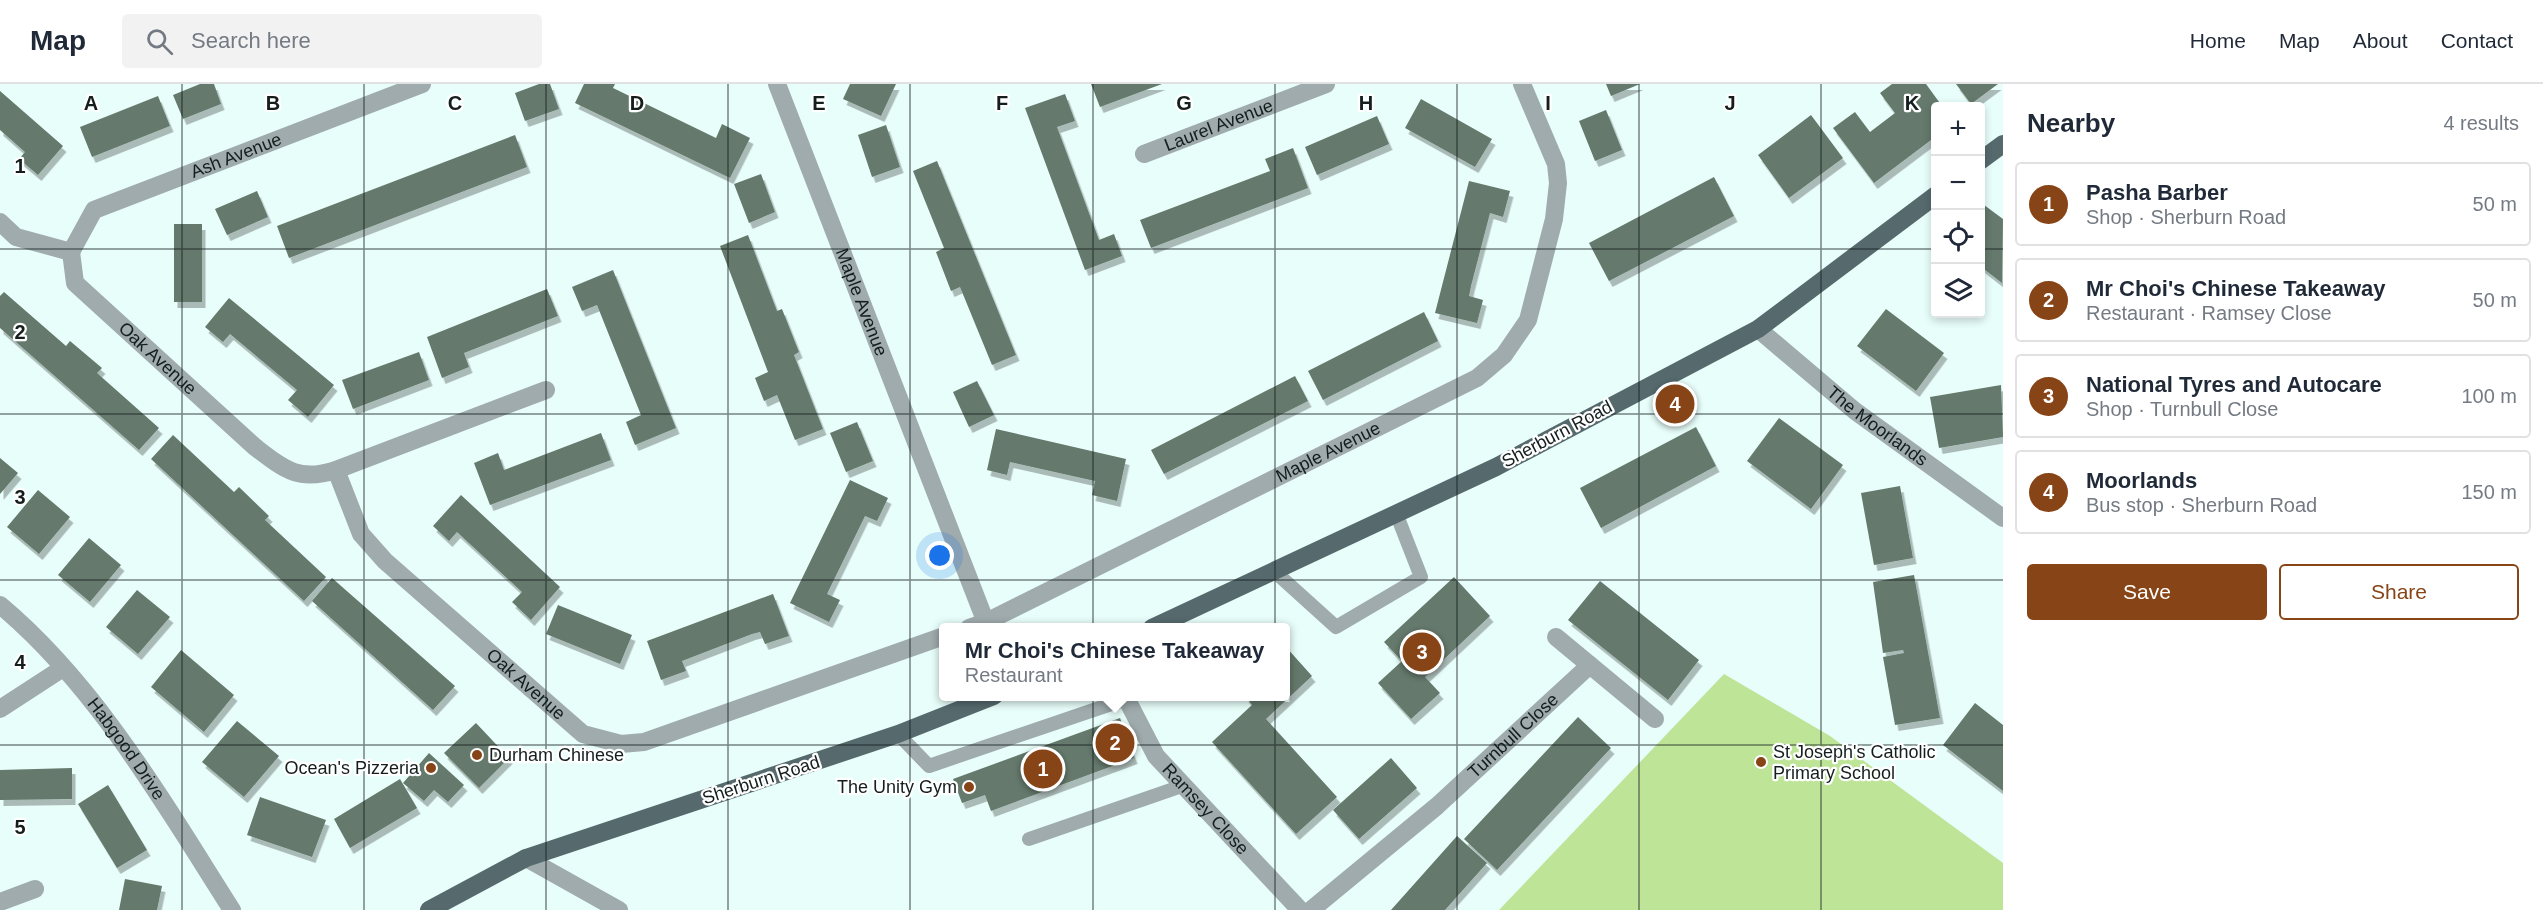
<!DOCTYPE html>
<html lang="en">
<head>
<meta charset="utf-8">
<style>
  :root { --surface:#fff; --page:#f2f2f3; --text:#1f2937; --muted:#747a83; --line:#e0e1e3; --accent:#874416 }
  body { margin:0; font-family:Helvetica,sans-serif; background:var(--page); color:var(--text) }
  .controls { position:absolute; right:18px; top:18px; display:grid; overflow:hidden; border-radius:6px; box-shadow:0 3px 9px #0003 }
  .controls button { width:54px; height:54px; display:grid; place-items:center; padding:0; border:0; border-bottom:2px solid var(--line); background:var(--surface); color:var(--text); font:30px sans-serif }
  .you { position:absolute; left:940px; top:472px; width:21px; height:21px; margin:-15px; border:4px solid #fff; border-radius:50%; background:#1a73e8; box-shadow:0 0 0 9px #1a73e833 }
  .badge { display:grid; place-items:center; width:39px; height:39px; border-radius:50%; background:var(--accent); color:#fff; font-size:20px; font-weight:700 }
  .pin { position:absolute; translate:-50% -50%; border:3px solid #fff; box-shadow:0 2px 6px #0006 }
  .popup { position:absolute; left:939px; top:539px; width:351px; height:78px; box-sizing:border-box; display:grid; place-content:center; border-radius:6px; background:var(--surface); filter:drop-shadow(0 2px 4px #0005); font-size:20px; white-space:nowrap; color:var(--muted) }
  .popup b { font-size:22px; color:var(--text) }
  .popup::after { content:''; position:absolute; left:50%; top:100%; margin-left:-12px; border:12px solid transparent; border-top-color:var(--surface) }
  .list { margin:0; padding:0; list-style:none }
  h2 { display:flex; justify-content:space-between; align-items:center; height:78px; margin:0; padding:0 24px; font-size:26px }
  h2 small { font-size:20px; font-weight:400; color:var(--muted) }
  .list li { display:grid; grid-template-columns:39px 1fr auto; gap:18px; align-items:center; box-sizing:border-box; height:84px; margin:0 12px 12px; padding:0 12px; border:2px solid var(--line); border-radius:6px }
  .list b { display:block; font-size:22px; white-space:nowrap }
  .list p { margin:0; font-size:20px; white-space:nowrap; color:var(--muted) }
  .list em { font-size:20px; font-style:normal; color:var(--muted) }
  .actions { display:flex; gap:12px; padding:18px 24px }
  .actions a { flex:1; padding:14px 0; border:2px solid var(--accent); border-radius:6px; text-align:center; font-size:21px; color:var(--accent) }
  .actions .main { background:var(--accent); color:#fff }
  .icon { flex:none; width:33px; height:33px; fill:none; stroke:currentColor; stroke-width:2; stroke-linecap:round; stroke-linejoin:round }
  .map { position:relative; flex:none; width:2003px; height:826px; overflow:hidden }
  header { display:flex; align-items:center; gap:36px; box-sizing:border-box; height:84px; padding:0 30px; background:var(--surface); border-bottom:2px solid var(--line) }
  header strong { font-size:28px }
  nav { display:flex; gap:33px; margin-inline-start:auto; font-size:21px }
  .search { width:420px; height:54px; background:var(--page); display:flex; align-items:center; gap:15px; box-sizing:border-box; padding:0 21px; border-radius:6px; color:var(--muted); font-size:22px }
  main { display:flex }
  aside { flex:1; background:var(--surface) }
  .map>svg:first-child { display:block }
  .green { fill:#bde497 }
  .building { fill:#65796c; filter:url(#shadow) }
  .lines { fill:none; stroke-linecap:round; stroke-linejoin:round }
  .lane { stroke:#9fabad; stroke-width:14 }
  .street { stroke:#9fabad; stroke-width:18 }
  .primary { stroke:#566a6e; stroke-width:18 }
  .grid { fill:none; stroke:#141f1d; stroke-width:1.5; stroke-opacity:0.55 }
  .poi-dot { fill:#874416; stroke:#fff; stroke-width:2 }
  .labels { text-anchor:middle; stroke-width:4.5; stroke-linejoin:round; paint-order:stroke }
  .street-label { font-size:18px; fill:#141f1d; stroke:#fff }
  .poi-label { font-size:18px; fill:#141f1d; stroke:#fff; text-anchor:start }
  .grid-label { font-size:20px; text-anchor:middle; font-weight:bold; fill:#141f1d; stroke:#fff; stroke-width:4.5; stroke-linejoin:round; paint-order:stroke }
</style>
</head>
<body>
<header>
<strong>Map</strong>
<div class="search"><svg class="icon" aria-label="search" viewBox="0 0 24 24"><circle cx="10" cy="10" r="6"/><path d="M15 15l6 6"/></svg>Search here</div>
<nav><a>Home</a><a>Map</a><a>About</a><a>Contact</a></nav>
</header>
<main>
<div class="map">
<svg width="2003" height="826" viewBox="0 0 2003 826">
  <defs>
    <filter id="shadow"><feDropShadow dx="3.5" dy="6" stdDeviation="0" flood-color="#0004"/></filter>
  </defs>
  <rect width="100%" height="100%" fill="#e8fefa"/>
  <path class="green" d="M1724,590l106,62 173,127v47h-504z"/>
  <path class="building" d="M200,0h14l7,20 -38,15 -10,-24z
    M539,0h11l9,25 -34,12 -10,-28z
    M584,0h31l-2,4 103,50 6,-14 28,14 -20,40 -155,-75z
    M850,0h46l-15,32 -38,-17z
    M1091,0h71l-62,23z
    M1606,0h34l-29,12z
    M1892,0h34l16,22h-7v31l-61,46 -41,-55 22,-16 15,20 25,-19 -15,-20z
    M1956,0h42l-27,20z
    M0,7l63,55 -25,29 -19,-16 6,-7 -25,-22z
    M1065,10l10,27 -18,6 42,113 15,-6 8,22 -37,14 -60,-162z
    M158,12l12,30 -78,31 -12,-30z
    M1421,15l71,40 -17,28 -70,-39z
    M1606,26l16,40 -27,11 -16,-40z
    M1811,31l32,43 -54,40 -31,-43z
    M1377,32l12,28 -72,31 -12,-28z
    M886,41l14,42 -28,10 -14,-42z
    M515,51l12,32 -238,91 -12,-32z
    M1293,64l15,40 -157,60 -11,-28 130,-49 -5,-12z
    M937,77l79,194 -24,10 -32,-78 -9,4 -15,-39 8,-4 -31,-77z
    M761,90l14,38 -26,11 -15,-39z
    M1714,93l20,39 -125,65 -20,-38z
    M1469,97l41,10 -7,26 -13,-4 -19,73 -2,10 14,4 -6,23 -42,-10z
    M257,107l11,26 -41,18 -12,-26z
    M1980,118l23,17 -1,64 -22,-17z
    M174,140h28v78h-28z
    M748,151l29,76 5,-2 17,43 -5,3 29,74 -28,11 -18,-45 -13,6 -9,-23 13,-6 -48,-126z
    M613,186l63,158 -41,17 -9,-23 15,-7 -44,-110 -15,6 -10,-24z
    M547,205l11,27 -94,37 5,14 -27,11 -15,-41z
    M4,208l62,54 4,-5 32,27 -5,5 62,55 -20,22 -139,-122v-32z
    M229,214l105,87 -26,32 -20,-17 9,-10 -67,-56 -7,8 -18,-15z
    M1886,225l58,44 -28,38 -59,-45z
    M1424,228l14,29 -115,59 -15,-29z
    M419,268l10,28 -76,29 -11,-29z
    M1295,292l13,25 -144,73 -13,-24z
    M977,297l17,34 -25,12 -16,-35z
    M2001,301l2,52 -64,11 -9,-51z
    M1779,334l64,47 -32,44 -64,-48z
    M857,338l16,39 -27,11 -16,-39z
    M1696,343l20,39 -115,62 -21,-40z
    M996,345l130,30 -9,42 -25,-6 3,-14 -85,-19 -3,13 -20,-5z
    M601,349l10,27 -121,45 -16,-42 24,-10 6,17z
    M173,351l61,57 5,-5 30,29 -4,4 61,57 -22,24 -153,-142z
    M0,374l18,15 -18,21z
    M850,396l38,18 -11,23 -12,-5 -38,78 13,6 -11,22 -39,-19z
    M1900,402l13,72 -39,7 -13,-72z
    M38,406l32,27 -31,37 -32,-27z
    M461,411l99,92 -29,33 -19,-18 10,-10 -65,-60 -8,9 -16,-15z
    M89,454l32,27 -31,37 -32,-27z
    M1914,491l26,143 -45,7 -12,-68 21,-4 -1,-3 -20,3 -10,-71z
    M1454,493l36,39 -65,61 15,16 -29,26 -33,-36 24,-22 -18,-19z
    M332,494l123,108 -22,24 -121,-109z
    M1600,497l99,79 -31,40 -100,-80z
    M137,506l33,27 -32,37 -32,-27z
    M773,510l16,42 -24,8 -5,-12 -8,2 -70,27 4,10 -25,9 -14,-39z
    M558,521l74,30 -12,29 -74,-30z
    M1286,563l26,29 -46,43 71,78 -41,37 -84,-92 40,-37 -7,-9h41z
    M181,566l53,45 -30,37 -53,-45z
    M1975,619l28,22v66l-60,-46z
    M1578,633l33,31 -114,122 -33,-31z
    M1120,634l14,40 -143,53 -6,-16 -23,8 -9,-24z
    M237,637l42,35 -35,41 -42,-35z
    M476,639l33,35 -30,30 -35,-35z
    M429,669l35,32 -16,17 -14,-12 -10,11 -21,-18z
    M1391,674l26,30 -58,51 -26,-29z
    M72,684v31l-72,1v-30z
    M400,695l17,29 -67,40 -16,-29z
    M108,701l39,65 -30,18 -39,-64z
    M260,713l66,23 -14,37 -65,-22z
    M1457,752l30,27 -42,47h-54z
    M125,795l37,7 -5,24h-38z"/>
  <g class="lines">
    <path class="lane" d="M1274,487l62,56 85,-50 -25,-64
      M898,650l31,32 197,-67
      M1029,755l153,-53"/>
    <g class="street">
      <path id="s1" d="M777,0l211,544"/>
      <path id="s2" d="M1144,70l182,-70"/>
      <path id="s3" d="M0,138l16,15 55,15 4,31 180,164c30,23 44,35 81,23l25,64 24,27 198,173 38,10 23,-2 300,-106"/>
      <path id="s4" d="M71,168l23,-42 328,-126"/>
      <path id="s5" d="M1758,245l97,82 148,107"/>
      <path d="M336,386l210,-80"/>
      <path id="s6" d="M0,521c97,81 165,200 232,305"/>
      <path id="s7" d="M969,544l17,-6 491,-244 27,-23 24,-35 26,-101 4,-36 -2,-19 -34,-80"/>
      <path d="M1556,553l99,82"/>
      <path id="s8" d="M1125,612l31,60 144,154"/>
      <path d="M0,625l63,-41"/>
      <path d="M526,774l93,52"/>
      <path d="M0,818l35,-13"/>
      <path id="s9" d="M1311,826l126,-104 153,-141"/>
    </g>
    <path class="primary" d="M1980,77l23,-17
      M1152,544l344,-161 262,-138 178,-134
      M429,826l97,-52 372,-124 96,-38"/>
  </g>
  <path class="grid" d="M182,0v826M364,0v826M546,0v826M728,0v826M910,0v826M1093,0v826M1275,0v826M1457,0v826M1639,0v826M1821,0v826M0,165h1936M1980,165h23M0,330h2003M0,496h2003M0,661h2003"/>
  <g class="poi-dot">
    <circle cx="477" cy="671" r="6"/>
    <circle cx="1761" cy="678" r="6"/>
    <circle cx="431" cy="684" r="6"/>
    <circle cx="969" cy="703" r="6"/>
  </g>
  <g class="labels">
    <g class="street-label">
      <text dy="6" stroke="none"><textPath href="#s2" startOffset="80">Laurel Avenue</textPath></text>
      <text dy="6" stroke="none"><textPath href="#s4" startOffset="200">Ash Avenue</textPath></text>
      <text dy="6" stroke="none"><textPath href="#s1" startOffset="234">Maple Avenue</textPath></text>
      <text dy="6" stroke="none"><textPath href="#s3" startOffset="222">Oak Avenue</textPath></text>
      <text dy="6" stroke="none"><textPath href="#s5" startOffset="154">The Moorlands</textPath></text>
      <text transform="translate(1557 350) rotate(-28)" y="6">Sherburn Road</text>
      <text dy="6" stroke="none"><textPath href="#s7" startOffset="400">Maple Avenue</textPath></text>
      <text dy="6" stroke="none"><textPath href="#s3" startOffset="735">Oak Avenue</textPath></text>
      <text dy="6" stroke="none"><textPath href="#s9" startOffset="267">Turnbull Close</textPath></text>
      <text dy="6" stroke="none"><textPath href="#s6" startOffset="192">Habgood Drive</textPath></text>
      <text transform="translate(761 696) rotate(-18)" y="6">Sherburn Road</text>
      <text dy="6" stroke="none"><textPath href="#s8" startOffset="140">Ramsey Close</textPath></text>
    </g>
    <g class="poi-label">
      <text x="1773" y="674">St Joseph's Catholic<tspan x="1773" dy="21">Primary School</tspan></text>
      <text x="489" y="677">Durham Chinese</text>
      <text x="419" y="690" text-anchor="end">Ocean's Pizzeria</text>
      <text x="957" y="709" text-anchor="end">The Unity Gym</text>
    </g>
  </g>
  <g class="grid-label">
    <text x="91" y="26">A</text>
    <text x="273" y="26">B</text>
    <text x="455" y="26">C</text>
    <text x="637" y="26">D</text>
    <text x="819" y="26">E</text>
    <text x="1002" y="26">F</text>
    <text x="1184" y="26">G</text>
    <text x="1366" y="26">H</text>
    <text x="1548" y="26">I</text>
    <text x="1730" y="26">J</text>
    <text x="1912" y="26">K</text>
    <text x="20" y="89">1</text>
    <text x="20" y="255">2</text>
    <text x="20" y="420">3</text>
    <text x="20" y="585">4</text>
    <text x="20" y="750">5</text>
  </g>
</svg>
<div class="controls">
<button>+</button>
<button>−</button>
<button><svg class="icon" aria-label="locate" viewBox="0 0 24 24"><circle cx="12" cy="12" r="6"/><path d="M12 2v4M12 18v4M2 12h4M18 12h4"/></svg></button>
<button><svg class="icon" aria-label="layers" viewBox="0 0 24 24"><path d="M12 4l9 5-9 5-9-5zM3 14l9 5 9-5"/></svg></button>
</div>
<div class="you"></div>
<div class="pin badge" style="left:1043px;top:685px">1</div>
<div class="pin badge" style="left:1115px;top:659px">2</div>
<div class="popup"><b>Mr Choi's Chinese Takeaway</b>Restaurant</div>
<div class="pin badge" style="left:1422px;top:568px">3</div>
<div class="pin badge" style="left:1675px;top:320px">4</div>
</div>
<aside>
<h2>Nearby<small>4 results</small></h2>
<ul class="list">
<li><span class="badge">1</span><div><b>Pasha Barber</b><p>Shop · Sherburn Road</p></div><em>50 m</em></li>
<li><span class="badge">2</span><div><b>Mr Choi's Chinese Takeaway</b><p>Restaurant · Ramsey Close</p></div><em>50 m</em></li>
<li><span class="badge">3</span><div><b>National Tyres and Autocare</b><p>Shop · Turnbull Close</p></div><em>100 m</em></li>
<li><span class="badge">4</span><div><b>Moorlands</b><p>Bus stop · Sherburn Road</p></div><em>150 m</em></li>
</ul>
<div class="actions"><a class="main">Save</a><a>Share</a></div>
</aside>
</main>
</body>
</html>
